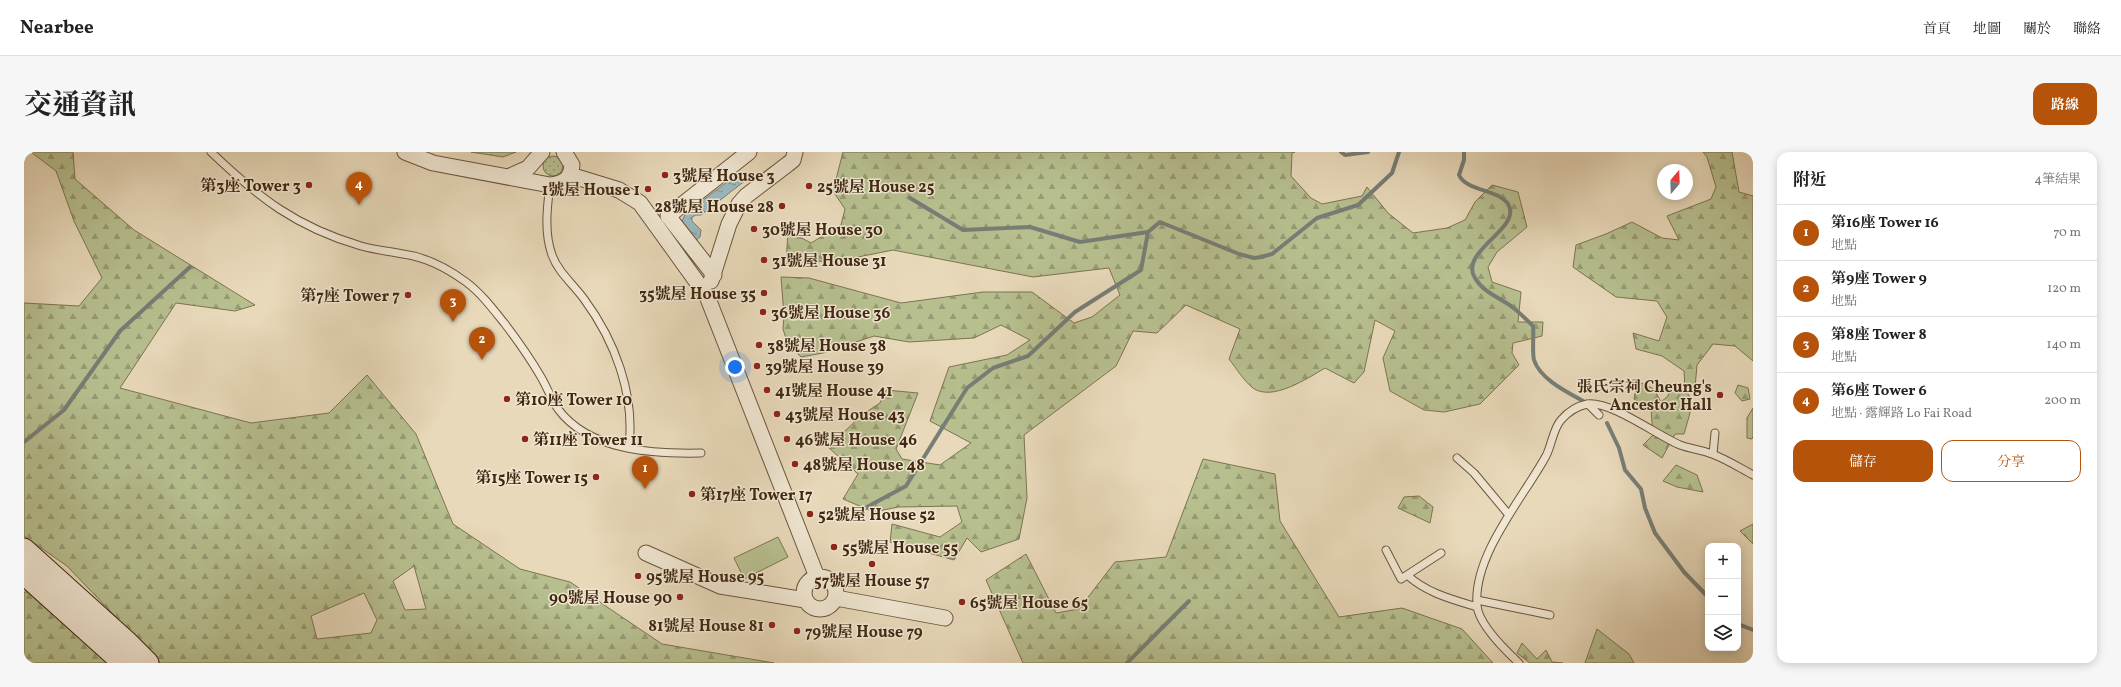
<!DOCTYPE html>
<html lang="zh-TW">
<head>
<meta charset="utf-8">
<style>
  :root { --surface:#fff; --page:#f6f6f6; --text:#222; --muted:#767676; --line:#e0e0e0; --accent:#b45309 }
  body { margin:0; font-family:Vollkorn,"Noto Serif TC",serif; background:var(--page); color:var(--text) }
  .controls { position:absolute; right:12px; bottom:12px; display:grid; overflow:hidden; border-radius:8px; box-shadow:0 2px 10px #0003 }
  .controls button { width:36px; height:36px; display:grid; place-items:center; padding:0; border:0; border-bottom:1px solid var(--line); background:var(--surface); color:var(--text); font:20px sans-serif }
  .compass { position:absolute; left:1633px; top:12px; width:36px; height:36px; border-radius:50%; background:var(--surface); box-shadow:0 2px 10px #0003; rotate:19deg }
  .you { position:absolute; left:711px; top:215px; width:14px; height:14px; margin:-10px; border:3px solid #fff; border-radius:50%; background:#1a73e8; box-shadow:0 0 0 6px #1a73e833 }
  .badge { display:grid; place-items:center; width:26px; height:26px; border-radius:50%; background:var(--accent); color:#fff; font-size:13px; font-weight:700 }
  .pin { position:absolute; translate:-50% -33px; filter:drop-shadow(0 1px 2px #0008) }
  .pin::after { content:''; position:absolute; top:21px; width:14px; height:12px; background:inherit; clip-path:polygon(0 0,100% 0,50% 100%) }
  .list { margin:0; padding:0; list-style:none }
  h2 { display:flex; justify-content:space-between; align-items:center; height:52px; margin:0; padding:0 16px; font-size:17px }
  h2 small { font-size:13px; font-weight:400; color:var(--muted) }
  .list li { display:grid; grid-template-columns:26px 1fr auto; gap:12px; align-items:center; box-sizing:border-box; height:56px; padding:0 16px; border-top:1px solid var(--line) }
  .list b { display:block; font-size:15px; white-space:nowrap }
  .list p { margin:0; font-size:13px; white-space:nowrap; color:var(--muted) }
  .list em { font-size:13px; font-style:normal; color:var(--muted) }
  .actions { display:flex; gap:8px; padding:12px 16px }
  .actions a { flex:1; padding:9px 0; border:1px solid var(--accent); border-radius:12px; text-align:center; font-size:14px; color:var(--accent) }
  .actions .main { background:var(--accent); color:#fff }
  .icon { flex:none; width:22px; height:22px; fill:none; stroke:currentColor; stroke-width:2; stroke-linecap:round; stroke-linejoin:round }
  .map { position:relative; flex:none; width:1729px; height:511px; overflow:hidden; border-radius:12px }
  header { display:flex; align-items:center; gap:24px; box-sizing:border-box; height:56px; padding:0 20px; background:var(--surface); border-bottom:1px solid var(--line) }
  header strong { font-size:19px }
  nav { display:flex; gap:22px; margin-inline-start:auto; font-size:14px }
  .intro { display:flex; align-items:center; justify-content:space-between; box-sizing:border-box; height:96px; padding:0 24px }
  h1 { margin:0; font-size:28px }
  .button { padding:10px 18px; border-radius:12px; background:var(--accent); color:#fff; font-size:14px; font-weight:700 }
  main { display:flex; gap:24px; padding:0 24px }
  aside { flex:1; background:var(--surface); border-radius:12px; box-shadow:0 2px 10px #0003 }
  .map>svg:first-child { display:block }
  .grass { fill:url(#grass-dots); stroke:#7c7450 }
  .forest { fill:url(#forest-firs); stroke:#7c7450; fill-rule:evenodd }
  .garden { fill:#b7bf8f; stroke:#7c7450 }
  .water { fill:url(#water-ripples); stroke:#777e76 }
  .lines { fill:none; stroke-linecap:round; stroke-linejoin:round }
  .stream { stroke:#777e76; stroke-width:4 }
  .lane-casing { stroke:#6b553b; stroke-width:9 }
  .street-casing { stroke:#6b553b; stroke-width:17 }
  .secondary-casing { stroke:#412911; stroke-width:23 }
  .lane { stroke:#f0e6d2; stroke-width:7 }
  .street { stroke:#f0e6d2; stroke-width:15 }
  .secondary { stroke:#f0e6d2; stroke-width:21 }
  .poi-dot { fill:#8f2418; stroke:#f0e6d2; stroke-width:1.5 }
  .labels { text-anchor:middle; stroke-width:3; stroke-linejoin:round; paint-order:stroke }
  .poi-label { font-size:16px; font-weight:bold; fill:#412911; stroke:#f0e6d2; text-anchor:start }
</style>
</head>
<body>
<header>
<strong>Nearbee</strong>
<nav><a>首頁</a><a>地圖</a><a>關於</a><a>聯絡</a></nav>
</header>
<div class="intro"><h1>交通資訊</h1><a class="button">路線</a></div>
<main>
<div class="map">
<svg width="1729" height="511" viewBox="0 0 1729 511">
  <defs>
    <pattern id="grass-dots" width="8" height="8" patternUnits="userSpaceOnUse"><rect width="8" height="8" fill="#b7bf8f"/><path d="M2 2h.1M6 6h.1" fill="none" stroke="#969b73" stroke-width="1.8" stroke-linecap="round"/></pattern>
    <pattern id="forest-firs" width="22" height="20" patternUnits="userSpaceOnUse"><rect width="22" height="20" fill="#b7bf8f"/><path d="M5 1l3.5 6h-7zM16 11l3.5 6h-7z" fill="#969b73"/></pattern>
    <pattern id="water-ripples" width="26" height="14" patternUnits="userSpaceOnUse"><rect width="26" height="14" fill="#9bb7ba"/><path d="M2 4q2-2 4 0t4 0M15 11q2-2 4 0t4 0" fill="none" stroke="#809596"/></pattern>
  </defs>
  <rect width="100%" height="100%" fill="#e8d9ba"/>
  <filter id="stains"><feTurbulence type="fractalNoise" baseFrequency=".005" numOctaves="4"/><feColorMatrix values="0 0 0 0 .2 0 0 0 0 .09 0 0 0 0 .02 0 0 0 .5 -.17"/></filter>
  <radialGradient id="worn" r=".72"><stop offset=".6" stop-color="#630" stop-opacity="0"/><stop offset="1" stop-color="#630" stop-opacity=".3"/></radialGradient>
  <path class="grass" d="M519 14a10 10 0 1 1 20 0a10 10 0 1 1-20 0Z"/>
  <path class="forest" d="M7,0h42l2,27 59,51 121,75 -20,6 -59,-8 -56,85 131,35 78,-10 38,-38 49,59 37,90 67,45 50,13 92,62 112,19h-614l-93,-97 -43,-30v-233l55,3 23,-28 -28,-57 -18,-50zM390,414l12,43 -21,1 -12,-29zM340,441l13,27 -6,13 -54,6 -6,-23z
    M447,0h45l-13,5z
    M819,0h452l-3,1 -1,23 20,22 11,6 40,-8 5,-9 21,26 25,20 34,-5 18,-8 10,-18 17,-17 26,7 9,35 -30,25 -9,15 4,15 29,10 -3,30h25l-1,14 -29,7 -1,10 7,12 -39,39 -36,8 -20,-2 -34,-19 -7,-33 12,-27 -20,-11 -11,52 -10,11 -29,-15c-17,10 -53,34 -72,20 -9,-7 -17,-20 -24,-29l11,-30 -54,-24 -29,28 -24,-2 -17,35 -92,69 3,63 -8,41 -38,13 -14,-14 -13,22 -64,-18 2,-18 48,13 22,-15 -5,-16 -59,1 -24,5 -31,-13 15,-25 -30,-27 34,-32 18,-12 6,-13 32,3 -22,56 6,10 38,6 31,-22 -41,-22 19,-54 58,-12 23,-15 -29,-15 -27,13 -65,4 -35,-6 -51,17 -22,4 -14,-15 -4,-13 1,-14 -3,-38 28,1 92,25 82,-11h49l42,31 18,-6 28,-22 -11,-27 -76,9 -140,-27 -45,9 -62,5 2,-33 23,12 30,-18 4,-16 -12,-18z
    M1679,0h29l7,40 14,4v165l-18,-15 -22,-2 -16,21 -2,23 -10,-1 -1,-16 -22,-15 -26,-7 -3,-16 26,8 8,-24 -10,-16 -41,-4 -43,-30 3,-22 30,-11 26,-12 30,16 17,2 -12,-24 44,-17 5,-12 -9,-30z
    M1613,229l17,8 7,13 7,-6 4,-12 17,11 1,18 -6,21h-9l-13,24 -19,-13 10,-10 -2,-25 -17,-11z
    M1714,233l10,3 2,11 -8,2 -7,-8z
    M1729,256v28l-1,3 -5,-1v-20z
    M1179,307l72,15 5,47 59,96 63,-9 60,21 31,34h-470l-37,-83 40,-26 30,59 23,-4 36,-47 51,-5z
    M1652,313l21,10 6,17 -26,-5 -14,-6z
    M1395,344l14,11 -3,16 -32,-15 6,-11z
    M1729,372v20l-13,-13z
    M0,440h10l32,34 43,37h-85z
    M1573,477l32,25 5,9h-49z
    M1498,491l15,16 9,-9 6,12 11,1h-33l-13,-10z"/>
  <path class="garden" d="M754,385l10,20 -44,22 -10,-21z"/>
  <path class="water" d="M716,20l6,8 -45,35h-5l-4,2v4l9,9 -1,7 -5,4 -14,-17 4,-10z"/>
  <g class="lines">
    <path class="stream" d="M1317,0l4,3 23,-3
      M1440,0v8l-5,15c8,18 47,14 51,34 5,22 -51,44 -35,69 8,14 23,19 36,28 8,6 15,13 22,20 1,9 -1,26 1,34 6,19 33,32 49,41
      M886,46l53,32 67,-3 50,15 68,-10 12,-10 79,32 15,4 7,-1 11,-3 45,-36 41,-13 34,-32 7,-21
      M1583,271l12,25 6,22 16,19 4,19 10,25 29,39 24,25
      M0,290l40,-32 56,-79 70,-64
      M830,362l52,-28 61,-98 26,-20 35,-12 47,-44 66,-42 7,-38
      M1714,472l15,6
      M1103,511l62,-62"/>
    <g class="lane-casing">
      <path id="lane" d="M187,0c48,46 85,75 150,94 14,4 27,5 42,8 23,3 44,14 63,28 15,11 27,27 39,42 13,17 25,34 36,53 6,10 10,22 17,32 31,42 95,45 143,44
        M526,33c-3,22 -6,48 2,70 6,17 21,29 32,44 31,42 51,95 45,148
        M1564,252l11,11
        M1689,302l2,-21
        M1433,306l17,15 35,42
        M1362,398l15,29 6,-4
        M1417,401l-34,22c20,18 44,24 70,32
        M1453,448l73,15
        M1495,511c-14,-13 -41,-39 -42,-58 -4,-50 46,-107 69,-149 6,-12 7,-27 15,-36 7,-8 16,-14 26,-16 25,-3 69,31 93,41 11,4 22,5 32,9 14,5 28,14 41,21"/>
    </g>
    <g class="street-casing">
      <path id="street" d="M381,0l28,11 117,22c13,-1 21,-6 22,-20l-8,-13
        M546,23l49,15 21,13 67,93 110,281
        M484,25l20,-9 14,-16
        M690,123l-46,-59 81,-64
        M687,129l18,-57 10,-20 7,-8 42,-32 5,-4 2,-8
        M622,401l74,33 85,14
        M780 441a16 16 0 1 1 32 0a16 16 0 1 1-32 0Z
        M812,446l109,20"/>
    </g>
    <g class="secondary-casing">
      <path id="secondary" d="M0,397l102,92 22,22
        M0,422l99,89"/>
    </g>
    <use href="#lane" class="lane"/>
    <use href="#street" class="street"/>
    <use href="#secondary" class="secondary"/>
  </g>
  <g class="poi-dot">
    <circle cx="641" cy="23" r="4"/>
    <circle cx="285" cy="33" r="4"/>
    <circle cx="785" cy="34" r="4"/>
    <circle cx="624" cy="37" r="4"/>
    <circle cx="758" cy="54" r="4"/>
    <circle cx="730" cy="77" r="4"/>
    <circle cx="740" cy="108" r="4"/>
    <circle cx="740" cy="141" r="4"/>
    <circle cx="384" cy="143" r="4"/>
    <circle cx="739" cy="160" r="4"/>
    <circle cx="735" cy="193" r="4"/>
    <circle cx="733" cy="214" r="4"/>
    <circle cx="743" cy="238" r="4"/>
    <circle cx="1696" cy="243" r="4"/>
    <circle cx="483" cy="247" r="4"/>
    <circle cx="753" cy="262" r="4"/>
    <circle cx="501" cy="287" r="4"/>
    <circle cx="763" cy="287" r="4"/>
    <circle cx="771" cy="312" r="4"/>
    <circle cx="572" cy="325" r="4"/>
    <circle cx="668" cy="342" r="4"/>
    <circle cx="786" cy="362" r="4"/>
    <circle cx="810" cy="395" r="4"/>
    <circle cx="848" cy="412" r="4"/>
    <circle cx="614" cy="424" r="4"/>
    <circle cx="656" cy="445" r="4"/>
    <circle cx="938" cy="450" r="4"/>
    <circle cx="748" cy="473" r="4"/>
    <circle cx="773" cy="479" r="4"/>
  </g>
  <g class="labels">
    <g class="poi-label">
      <text x="649" y="29">3號屋 House 3</text>
      <text x="277" y="39" text-anchor="end">第3座 Tower 3</text>
      <text x="793" y="40">25號屋 House 25</text>
      <text x="616" y="43" text-anchor="end">1號屋 House 1</text>
      <text x="750" y="60" text-anchor="end">28號屋 House 28</text>
      <text x="738" y="83">30號屋 House 30</text>
      <text x="748" y="114">31號屋 House 31</text>
      <text x="732" y="147" text-anchor="end">35號屋 House 35</text>
      <text x="376" y="149" text-anchor="end">第7座 Tower 7</text>
      <text x="747" y="166">36號屋 House 36</text>
      <text x="743" y="199">38號屋 House 38</text>
      <text x="741" y="220">39號屋 House 39</text>
      <text x="1688" y="240" text-anchor="end">張氏宗祠 Cheung's<tspan x="1688" dy="18">Ancestor Hall</tspan></text>
      <text x="751" y="244">41號屋 House 41</text>
      <text x="491" y="253">第10座 Tower 10</text>
      <text x="761" y="268">43號屋 House 43</text>
      <text x="509" y="293">第11座 Tower 11</text>
      <text x="771" y="293">46號屋 House 46</text>
      <text x="779" y="318">48號屋 House 48</text>
      <text x="564" y="331" text-anchor="end">第15座 Tower 15</text>
      <text x="676" y="348">第17座 Tower 17</text>
      <text x="794" y="368">52號屋 House 52</text>
      <text x="818" y="401">55號屋 House 55</text>
      <text x="622" y="430">95號屋 House 95</text>
      <text x="848" y="434" text-anchor="middle">57號屋 House 57</text>
      <text x="648" y="451" text-anchor="end">90號屋 House 90</text>
      <text x="946" y="456">65號屋 House 65</text>
      <text x="740" y="479" text-anchor="end">81號屋 House 81</text>
      <text x="781" y="485">79號屋 House 79</text>
    </g>
  </g>
  <rect width="100%" height="100%" filter="url(#stains)"/>
  <rect width="100%" height="100%" fill="url(#worn)"/>
</svg>
<div class="controls">
<button>+</button>
<button>−</button>
<button><svg class="icon" aria-label="layers" viewBox="0 0 24 24"><path d="M12 4l9 5-9 5-9-5zM3 14l9 5 9-5"/></svg></button>
</div>
<svg class="compass" viewBox="-18 -18 36 36"><path d="M0-13l5 13h-10z" fill="#e53935"/><path d="M0 13l5-13h-10z" fill="#767676"/></svg>
<div class="you"></div>
<div class="pin badge" style="left:621px;top:337px">1</div>
<div class="pin badge" style="left:458px;top:208px">2</div>
<div class="pin badge" style="left:429px;top:170px">3</div>
<div class="pin badge" style="left:335px;top:53px">4</div>
</div>
<aside>
<h2>附近<small>4筆結果</small></h2>
<ul class="list">
<li><span class="badge">1</span><div><b>第16座 Tower 16</b><p>地點</p></div><em>70 m</em></li>
<li><span class="badge">2</span><div><b>第9座 Tower 9</b><p>地點</p></div><em>120 m</em></li>
<li><span class="badge">3</span><div><b>第8座 Tower 8</b><p>地點</p></div><em>140 m</em></li>
<li><span class="badge">4</span><div><b>第6座 Tower 6</b><p>地點 · 露輝路 Lo Fai Road</p></div><em>200 m</em></li>
</ul>
<div class="actions"><a class="main">儲存</a><a>分享</a></div>
</aside>
</main>
</body>
</html>
